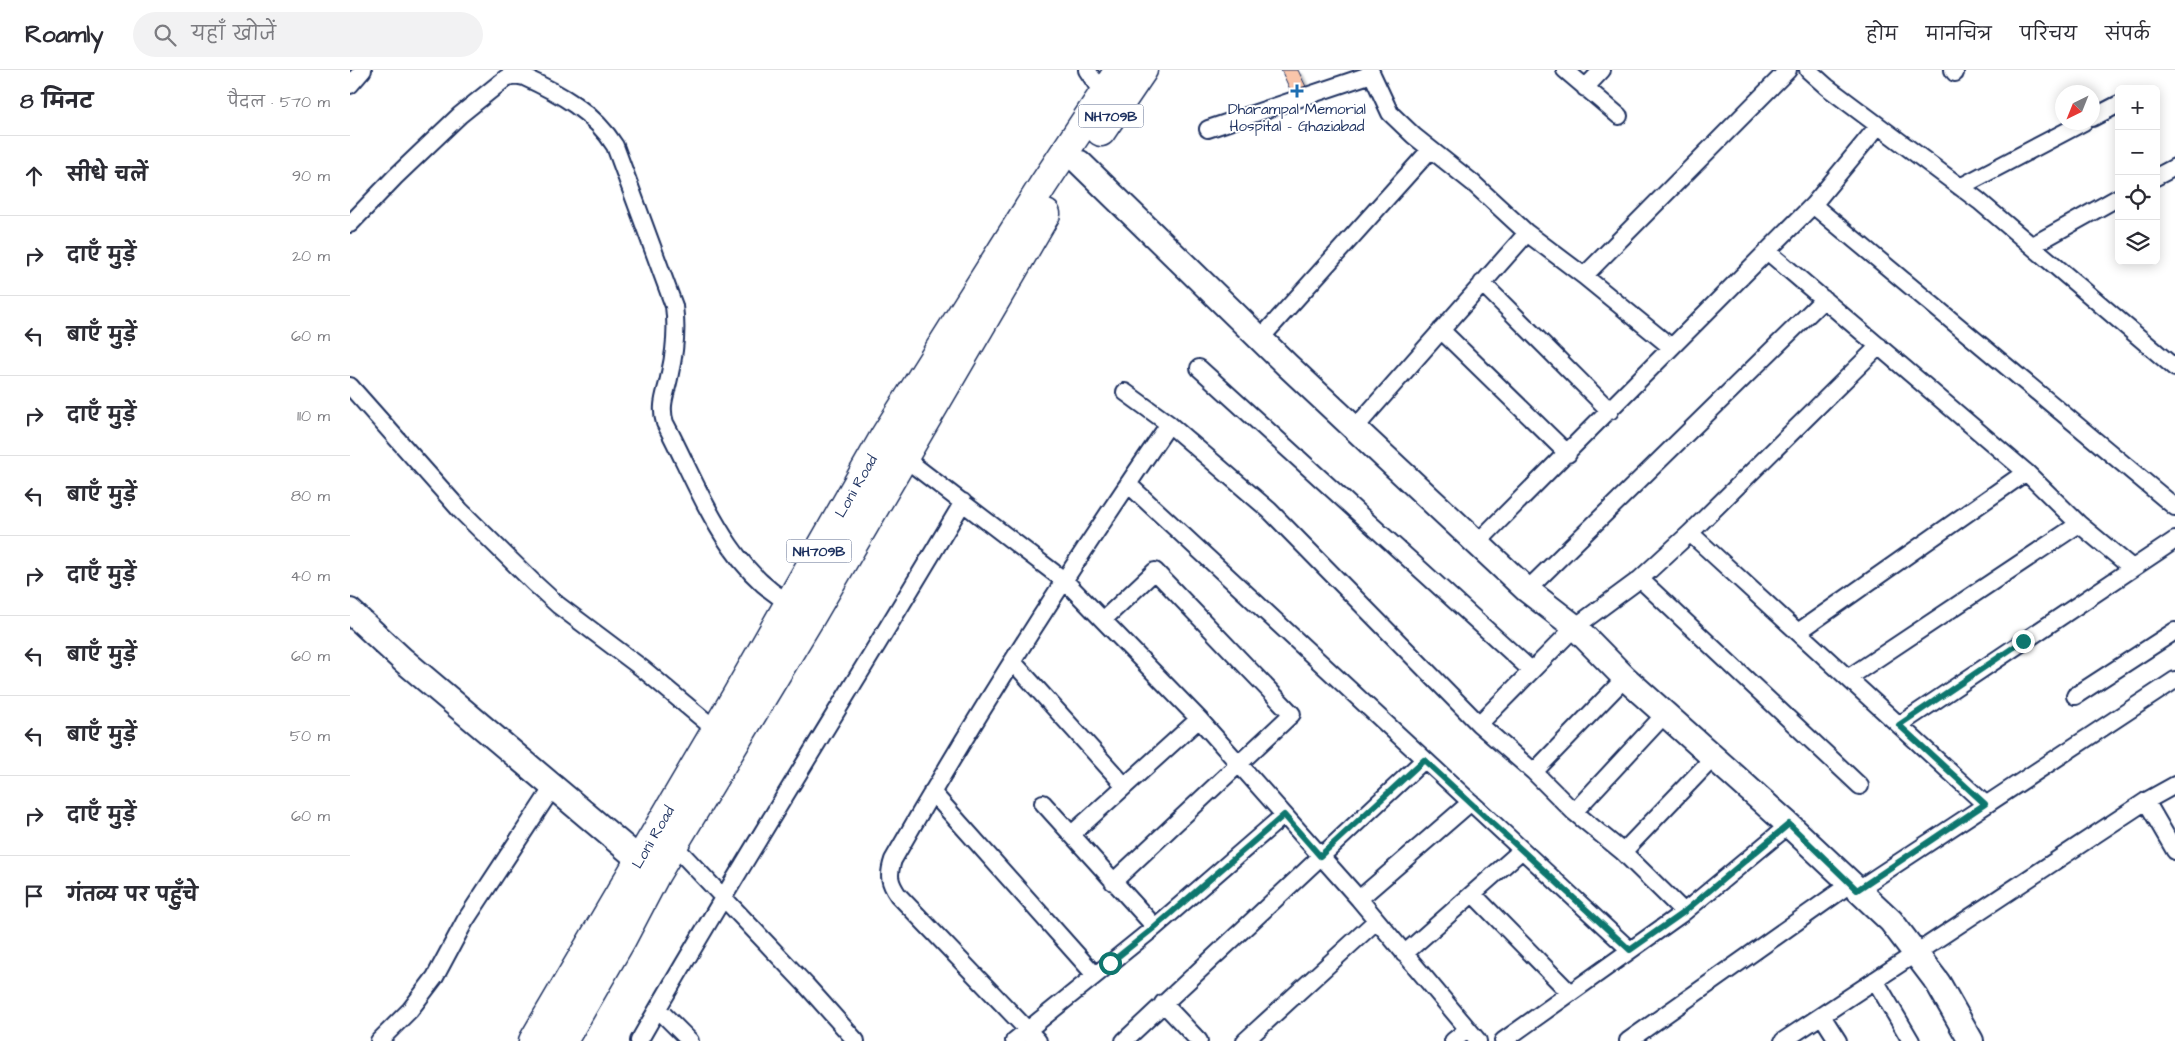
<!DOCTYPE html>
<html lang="hi">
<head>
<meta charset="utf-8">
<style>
  :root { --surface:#fff; --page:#f2f2f3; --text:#2b2b33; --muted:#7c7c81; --line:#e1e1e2 }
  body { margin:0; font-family:"Architects Daughter","Playpen Sans Deva",sans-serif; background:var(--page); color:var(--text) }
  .controls { position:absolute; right:15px; top:15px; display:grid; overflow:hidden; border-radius:8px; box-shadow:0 2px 12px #0003 }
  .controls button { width:45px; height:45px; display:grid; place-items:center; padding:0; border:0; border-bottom:1px solid var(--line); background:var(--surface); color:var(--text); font:25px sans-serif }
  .compass { position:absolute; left:1705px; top:15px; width:45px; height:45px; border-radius:50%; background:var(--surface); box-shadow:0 2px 12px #0003; rotate:223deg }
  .stop { position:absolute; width:15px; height:15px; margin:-11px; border:4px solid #0f766e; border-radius:50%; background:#fff }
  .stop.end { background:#0f766e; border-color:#fff; box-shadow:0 1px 5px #0008 }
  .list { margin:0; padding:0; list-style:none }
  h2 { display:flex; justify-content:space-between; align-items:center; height:65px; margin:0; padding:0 20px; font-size:21px }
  h2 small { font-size:16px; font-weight:400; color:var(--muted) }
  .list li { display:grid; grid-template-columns:32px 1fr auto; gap:15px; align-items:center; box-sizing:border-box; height:80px; padding:0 20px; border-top:1px solid var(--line) }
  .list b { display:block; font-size:19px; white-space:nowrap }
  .list em { font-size:16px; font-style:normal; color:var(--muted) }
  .icon { flex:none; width:28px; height:28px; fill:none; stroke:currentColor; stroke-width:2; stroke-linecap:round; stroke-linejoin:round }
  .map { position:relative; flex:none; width:1825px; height:971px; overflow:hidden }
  header { display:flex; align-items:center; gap:30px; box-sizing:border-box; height:70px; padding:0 25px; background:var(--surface); border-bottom:1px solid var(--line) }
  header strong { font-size:24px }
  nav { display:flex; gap:28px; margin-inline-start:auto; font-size:18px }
  .search { width:350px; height:45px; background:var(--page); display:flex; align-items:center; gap:12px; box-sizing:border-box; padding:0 18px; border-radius:28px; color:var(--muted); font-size:19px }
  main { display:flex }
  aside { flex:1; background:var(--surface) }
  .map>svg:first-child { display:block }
  .building { fill:#f9c5aa; stroke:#1b2f5e; filter:url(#shadow) }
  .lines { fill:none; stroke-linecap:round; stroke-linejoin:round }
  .street-casing { stroke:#1b2f5e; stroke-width:20 }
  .secondary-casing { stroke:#1b2f5e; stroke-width:28 }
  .highway-casing { stroke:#1b2f5e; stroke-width:31 }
  .street { stroke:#fff; stroke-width:16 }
  .secondary { stroke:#fff; stroke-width:24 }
  .highway { stroke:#fff; stroke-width:28 }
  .route { stroke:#0f766e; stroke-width:6 }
  .poi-dot { fill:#1f6fb2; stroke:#fff; stroke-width:2 }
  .labels { text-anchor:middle; stroke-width:4; stroke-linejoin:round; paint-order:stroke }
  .shield { fill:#fff; stroke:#5f6d8e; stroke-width:1 }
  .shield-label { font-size:14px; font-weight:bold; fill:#1b2f5e }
  .poi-label { font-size:15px; fill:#1b2f5e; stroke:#fff }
  .street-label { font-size:15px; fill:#1b2f5e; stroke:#fff }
</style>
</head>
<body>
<header>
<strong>Roamly</strong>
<div class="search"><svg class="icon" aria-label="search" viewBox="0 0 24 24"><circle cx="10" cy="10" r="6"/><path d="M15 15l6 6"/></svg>यहाँ खोजें</div>
<nav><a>होम</a><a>मानचित्र</a><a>परिचय</a><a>संपर्क</a></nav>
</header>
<main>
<aside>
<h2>8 मिनट<small>पैदल · 570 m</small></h2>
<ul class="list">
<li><svg class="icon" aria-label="ahead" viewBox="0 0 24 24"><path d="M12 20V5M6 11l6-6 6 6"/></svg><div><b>सीधे चलें</b></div><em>90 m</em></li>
<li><svg class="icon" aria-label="right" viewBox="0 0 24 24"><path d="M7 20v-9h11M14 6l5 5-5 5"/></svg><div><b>दाएँ मुड़ें</b></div><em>20 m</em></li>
<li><svg class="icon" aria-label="left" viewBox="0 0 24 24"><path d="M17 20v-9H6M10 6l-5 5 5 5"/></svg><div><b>बाएँ मुड़ें</b></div><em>60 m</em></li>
<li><svg class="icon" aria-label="right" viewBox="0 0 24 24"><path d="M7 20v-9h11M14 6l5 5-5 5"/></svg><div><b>दाएँ मुड़ें</b></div><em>110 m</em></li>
<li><svg class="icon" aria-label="left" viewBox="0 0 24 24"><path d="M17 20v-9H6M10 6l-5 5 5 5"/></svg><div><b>बाएँ मुड़ें</b></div><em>80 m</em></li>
<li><svg class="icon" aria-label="right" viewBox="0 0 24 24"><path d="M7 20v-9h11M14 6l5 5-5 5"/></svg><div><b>दाएँ मुड़ें</b></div><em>40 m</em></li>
<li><svg class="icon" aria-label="left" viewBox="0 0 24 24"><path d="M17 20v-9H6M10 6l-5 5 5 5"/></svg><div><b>बाएँ मुड़ें</b></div><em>60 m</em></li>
<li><svg class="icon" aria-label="left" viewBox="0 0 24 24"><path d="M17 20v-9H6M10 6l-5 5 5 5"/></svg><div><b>बाएँ मुड़ें</b></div><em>50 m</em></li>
<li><svg class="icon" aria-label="right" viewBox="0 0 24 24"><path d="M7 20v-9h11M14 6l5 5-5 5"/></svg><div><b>दाएँ मुड़ें</b></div><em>60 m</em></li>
<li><svg class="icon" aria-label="arrive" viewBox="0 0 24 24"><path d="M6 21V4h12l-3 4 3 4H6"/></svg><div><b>गंतव्य पर पहुँचे</b></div></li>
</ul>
</aside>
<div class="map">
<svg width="1825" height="971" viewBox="0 0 1825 971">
  <defs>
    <filter id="shadow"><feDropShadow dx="4.5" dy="4.5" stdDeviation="1" flood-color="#0004"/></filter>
  </defs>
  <rect width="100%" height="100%" fill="#fff"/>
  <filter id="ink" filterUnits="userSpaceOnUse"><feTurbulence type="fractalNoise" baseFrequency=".02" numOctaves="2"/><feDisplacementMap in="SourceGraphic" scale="10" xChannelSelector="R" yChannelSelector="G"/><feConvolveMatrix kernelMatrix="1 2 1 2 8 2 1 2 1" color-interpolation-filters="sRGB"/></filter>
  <g filter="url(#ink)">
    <path class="building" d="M931,0h17l10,21 -14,7z"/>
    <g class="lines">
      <g class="street-casing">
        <path id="street" d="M737,0l16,24
          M1020,0l20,43 24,23 59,47 54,50 57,43 87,71
          M1215,0l54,46
          M1458,0l19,17 152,114 196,167
          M1603,0l2,3
          M0,15l13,-15
          M1235,18l17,-18
          M1742,48l27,-14
          M858,59l164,-55
          M1806,107l19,-10
          M1610,117l124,-65
          M1463,135l362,302
          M0,154l45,-47 65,-62 46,-37 8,-3 10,2c35,16 70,35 91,69l59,160c3,22 1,45 -4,67 -3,19 -11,31 -5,50 34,64 62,149 130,183
          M1683,175l86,-48
          M1417,181l259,221 53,52 53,44
          M1234,206l204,-206
          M1132,213l128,128
          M1091,260l127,124
          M910,269l170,-189
          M849,298l332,302
          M0,316l110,124 74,73 24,22 85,64 73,61
          M775,322l44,32 100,86 210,214 55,48 40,40 49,40 61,60
          M1005,358l172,-195
          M553,387l162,124 134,138 160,180 119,142
          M778,414l502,466
          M1340,463l295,271
          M1127,473l336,-338 65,-79
          M1290,509l220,207
          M1177,520l297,-291
          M753,550l52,-49 137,143 -179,168
          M1448,562l228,-160
          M663,592l112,124
          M1498,608l231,-154
          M1725,626l100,-65
          M1129,654l96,-97 65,-48 50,-46 189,-187
          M1549,655l276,-185
          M1184,702l91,-94
          M582,722l163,183
          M1796,731l29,50
          M693,733l112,124
          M1224,742l91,-98
          M722,764l127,-115
          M318,769l138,146 50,56
          M1273,782l90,-94
          M1507,820l318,-210
          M1123,824l97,99
          M1009,829l112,-97
          M1054,884l118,-104
          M1525,910l36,61
          M813,933l36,38
          M308,939l32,32
          M1472,946l16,25
          M29,971l31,-31 25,-33 30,-56 88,-134
          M289,971c104,-182 217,-358 324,-539
          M664,971l141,-114 129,-112
          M688,971l-140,-146c-9,-13 -10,-20 -5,-35 85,-149 179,-295 276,-436
          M774,971l300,-281
          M895,971l131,-120
          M1103,971l15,-12
          M1153,971l181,-129 105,-87
          M1278,971l222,-157
          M1433,971l363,-240 29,-16"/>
      </g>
      <g class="secondary-casing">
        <path id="secondary" d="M730,93l207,202 240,225 48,37 50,51 164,147 102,96 47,62 33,58
          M0,541l53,49 251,212"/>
      </g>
      <g class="highway-casing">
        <path id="highway" d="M751,62l42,-62
          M183,971l203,-345 148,-259 159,-252 76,-115
          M213,971l59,-102 34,-65 156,-259 234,-401"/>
      </g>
      <use href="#street" class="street"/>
      <use href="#secondary" class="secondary"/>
      <use href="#highway" class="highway"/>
    </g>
  </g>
  <g class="lines" filter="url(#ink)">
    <path class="route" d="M760,893l45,-36 129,-112 36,41 104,-96 206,190 54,-38 105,-88 68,66 128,-86 -86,-79 124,-84"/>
  </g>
  <path class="poi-dot" d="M944.5 13.5h5v5h5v5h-5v5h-5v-5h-5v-5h5z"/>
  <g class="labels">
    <g class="shield">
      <rect x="728.5" y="34.5" width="65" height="23" rx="4"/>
      <rect x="436.5" y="469.5" width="65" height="23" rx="4"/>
    </g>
    <g class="shield-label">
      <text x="761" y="51">NH709B</text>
      <text x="469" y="486">NH709B</text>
    </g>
    <g class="poi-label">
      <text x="947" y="44">Dharampal Memorial<tspan x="947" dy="17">Hospital - Ghaziabad</tspan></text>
    </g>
    <g class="street-label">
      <text transform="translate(506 416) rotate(-60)" y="5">Loni Road</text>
      <text transform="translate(303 767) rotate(-60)" y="5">Loni Road</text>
    </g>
  </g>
</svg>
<div class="controls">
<button>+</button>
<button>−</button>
<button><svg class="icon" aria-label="locate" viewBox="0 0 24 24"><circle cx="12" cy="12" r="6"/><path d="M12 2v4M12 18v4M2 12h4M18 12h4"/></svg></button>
<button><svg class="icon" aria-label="layers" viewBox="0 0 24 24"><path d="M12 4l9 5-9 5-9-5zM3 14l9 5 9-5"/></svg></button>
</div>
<svg class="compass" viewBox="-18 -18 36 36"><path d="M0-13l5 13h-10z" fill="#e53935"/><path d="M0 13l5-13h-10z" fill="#7c7c81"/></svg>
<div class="stop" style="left:760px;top:893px"></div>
<div class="stop end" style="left:1673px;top:571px"></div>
</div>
</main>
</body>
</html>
